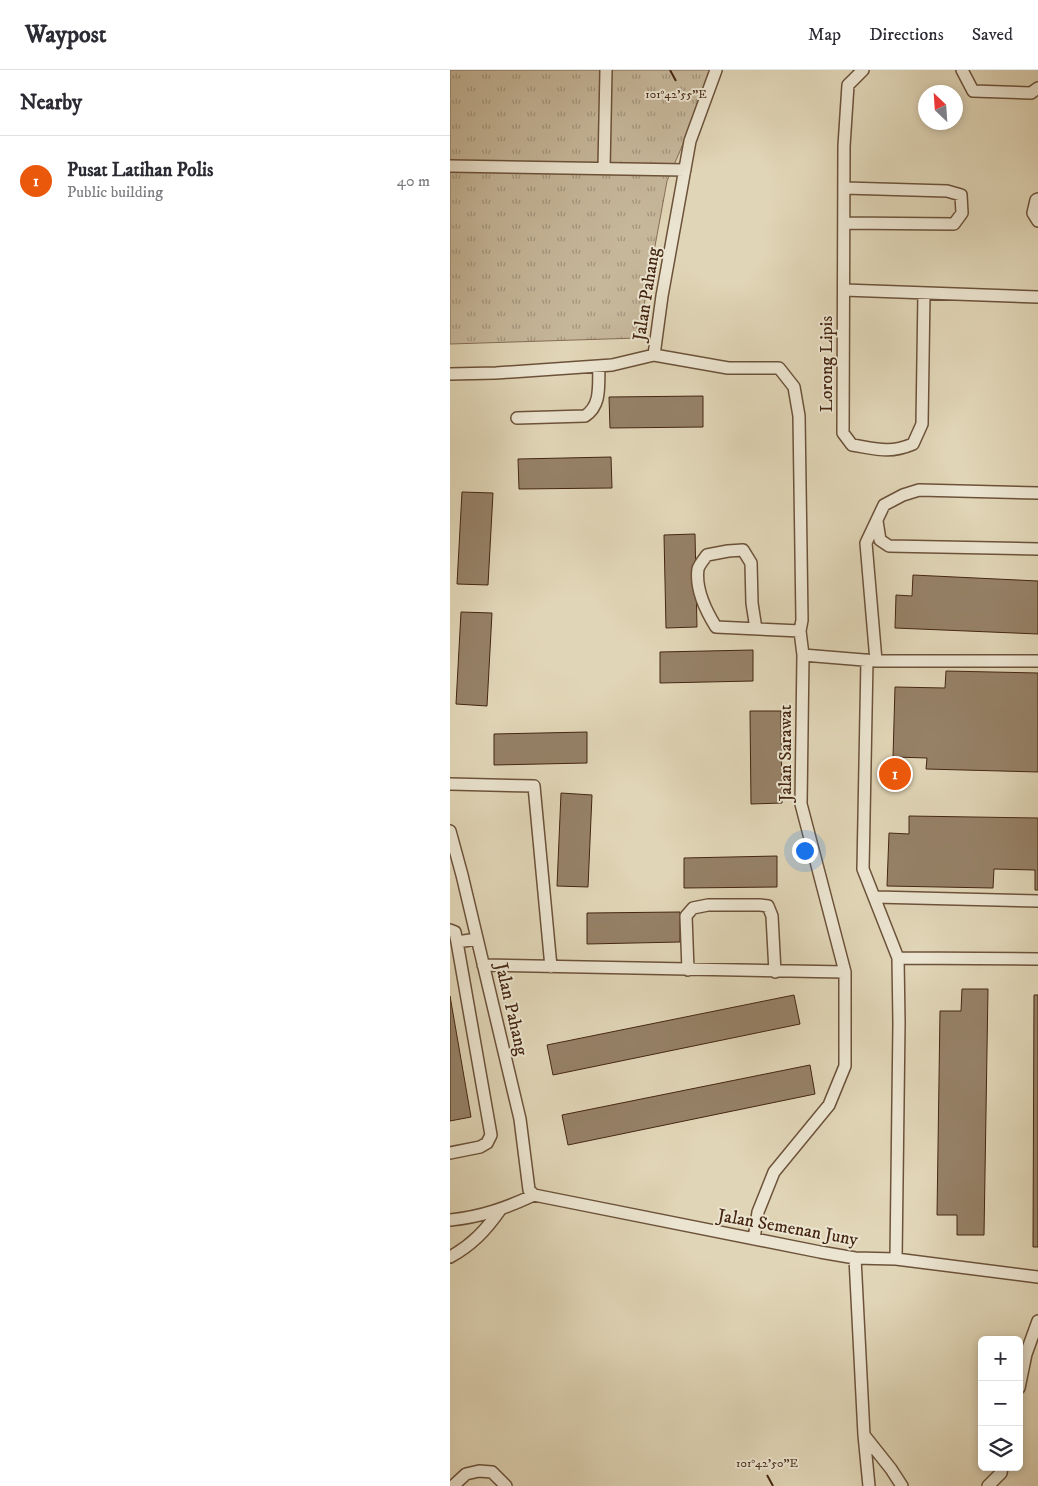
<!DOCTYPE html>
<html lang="en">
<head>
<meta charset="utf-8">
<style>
  :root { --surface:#fff; --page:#f7f7f7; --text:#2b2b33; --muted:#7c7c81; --line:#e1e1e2; --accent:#ea580c }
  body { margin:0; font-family:"IM FELL DW Pica",serif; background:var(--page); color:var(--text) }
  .controls { position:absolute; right:15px; bottom:15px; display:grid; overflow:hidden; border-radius:8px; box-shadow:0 2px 8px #0003 }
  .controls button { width:45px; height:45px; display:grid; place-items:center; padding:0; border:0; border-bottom:1px solid var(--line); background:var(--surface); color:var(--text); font:25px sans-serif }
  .compass { position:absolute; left:468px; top:15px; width:45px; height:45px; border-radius:50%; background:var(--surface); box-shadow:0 2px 8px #0003; rotate:335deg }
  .you { position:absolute; left:354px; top:780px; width:18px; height:18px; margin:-12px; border:4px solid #fff; border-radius:50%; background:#1a73e8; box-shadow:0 0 0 8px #1a73e833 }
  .badge { display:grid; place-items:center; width:32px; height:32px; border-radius:50%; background:var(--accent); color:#fff; font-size:16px; font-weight:700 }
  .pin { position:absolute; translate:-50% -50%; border:2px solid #fff; box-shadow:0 1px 5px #0006 }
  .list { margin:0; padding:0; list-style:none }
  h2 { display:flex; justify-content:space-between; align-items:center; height:65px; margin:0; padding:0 20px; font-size:21px }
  h2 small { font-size:16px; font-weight:400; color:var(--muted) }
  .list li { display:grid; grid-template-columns:32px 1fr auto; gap:15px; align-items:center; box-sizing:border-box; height:90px; padding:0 20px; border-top:1px solid var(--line) }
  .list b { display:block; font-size:19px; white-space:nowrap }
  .list p { margin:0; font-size:16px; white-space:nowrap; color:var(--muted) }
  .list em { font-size:16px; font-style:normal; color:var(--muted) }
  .icon { flex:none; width:28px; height:28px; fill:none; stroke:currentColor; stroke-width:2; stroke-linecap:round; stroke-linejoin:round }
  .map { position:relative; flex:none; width:588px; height:1416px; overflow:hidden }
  header { display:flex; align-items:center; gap:30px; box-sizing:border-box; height:70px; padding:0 25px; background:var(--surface); border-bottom:1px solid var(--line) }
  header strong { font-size:24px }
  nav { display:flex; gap:28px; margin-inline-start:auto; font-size:18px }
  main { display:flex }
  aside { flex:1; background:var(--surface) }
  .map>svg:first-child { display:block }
  .grass { fill:url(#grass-tufts); stroke:#866e56 }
  .building { fill:#968167; stroke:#452611 }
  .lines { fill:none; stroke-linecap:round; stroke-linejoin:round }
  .service-casing { stroke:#6c523a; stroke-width:14 }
  .service { stroke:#ebe4d0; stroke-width:11 }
  .ticks { fill:none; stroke:#452611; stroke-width:2 }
  .labels { text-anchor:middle; stroke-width:4; stroke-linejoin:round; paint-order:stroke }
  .street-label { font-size:18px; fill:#452611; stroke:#ebe4d0 }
  .ticks-label { font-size:12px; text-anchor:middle; fill:#452611; stroke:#ebe4d0; stroke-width:4; stroke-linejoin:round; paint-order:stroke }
</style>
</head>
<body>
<header>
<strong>Waypost</strong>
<nav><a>Map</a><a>Directions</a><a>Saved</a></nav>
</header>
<main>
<aside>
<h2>Nearby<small></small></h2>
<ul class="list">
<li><span class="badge">1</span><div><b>Pusat Latihan Polis</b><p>Public building</p></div><em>40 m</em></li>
</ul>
</aside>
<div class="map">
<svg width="588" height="1416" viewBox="0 0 588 1416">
  <defs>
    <pattern id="grass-tufts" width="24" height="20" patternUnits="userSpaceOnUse" patternTransform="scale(1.25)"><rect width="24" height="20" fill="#c6b79a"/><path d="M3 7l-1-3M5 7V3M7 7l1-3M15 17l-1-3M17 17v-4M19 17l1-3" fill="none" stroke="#a3957c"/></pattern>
  </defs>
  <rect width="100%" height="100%" fill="#e0d5b6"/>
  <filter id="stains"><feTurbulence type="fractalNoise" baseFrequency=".004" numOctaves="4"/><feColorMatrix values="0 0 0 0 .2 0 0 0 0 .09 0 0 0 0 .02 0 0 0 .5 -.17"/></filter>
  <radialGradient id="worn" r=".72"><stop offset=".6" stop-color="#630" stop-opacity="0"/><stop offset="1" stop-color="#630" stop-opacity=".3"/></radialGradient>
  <path class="grass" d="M0,0h265l-48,111 -29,157 -188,6z"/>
  <path class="building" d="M253,326v31l-93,1 -1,-31z
    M161,387l1,31 -93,1 -1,-30z
    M12,422l31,1 -5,92 -31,-1z
    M245,464l2,93 -31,1 -2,-93z
    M463,505l125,6v53l-143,-6 1,-33 16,1z
    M11,542l31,1 -5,93 -31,-2z
    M303,580v31l-93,2v-31z
    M496,601l92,2v99l-112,-3 1,-11 -34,-1 2,-70 50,1z
    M300,641h31l1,92 -31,1z
    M137,662v31l-93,2v-31z
    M111,723l31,2 -4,92 -31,-1z
    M459,746l129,2v72h-3v-20l-41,-1 -1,19 -106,-2 2,-53 20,1z
    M327,786v31l-93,1v-30z
    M230,842v30l-93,2v-31z
    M512,919h26l-4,246h-27v-20h-20l3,-204h21z
    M344,925l6,29 -247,51 -6,-30z
    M584,925h4v252h-5z
    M0,926l21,121 -21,4z
    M360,995l5,29 -247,51 -6,-30z"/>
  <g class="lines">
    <g class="service-casing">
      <path id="service" d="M413,0l-15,15 -4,61 -1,287 9,12c25,4 37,9 61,-1l9,-20 2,-131
        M512,0l11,21 58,2 7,-5
        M0,96l235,4
        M154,98l2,-98
        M588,129l-2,1 -3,13 5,8
        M394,153l110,1 8,-11 -1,-18 -14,-4 -102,-3
        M394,220l194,7
        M204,285l74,13h51l15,19 5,29 3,204 -2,11 3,24 -2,149 44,168v94l-16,39 -55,67 -16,40 -4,27
        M0,304l46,-1 116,-8 42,-10 8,-59 28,-155 26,-71
        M67,348l68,-2c17,-11 13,-31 14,-50
        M427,451l3,19 9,6 149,3
        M306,559l-4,-26 -1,-40 -8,-13 -15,1 -21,4c-3,4 -8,10 -9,14 -3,21 8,42 18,58l84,4
        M353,585l73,6h162
        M417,590l-4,209 35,89 1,65 -3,236
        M426,591l-10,-118 18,-38 19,-10 16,-5 119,3
        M0,714l84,2 17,181
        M0,761l12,44 58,244 9,71 5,5
        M425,827l163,4
        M0,860l5,2 2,10
        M448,888l140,1
        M33,895l362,7
        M238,900l-2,-54 7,-8 15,-3h52l8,1 4,10 3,56
        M0,1083l30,-6 7,-4 4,-8 -34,-193 20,-3
        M84,1125l286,57 35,6 41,1 142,18
        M0,1150c31,-3 56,-12 84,-25
        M0,1187c22,-12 36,-27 50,-47
        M405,1188l9,177 5,51
        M569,1318l7,-34 12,-33
        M414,1365l27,34 11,17
        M3,1416l13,-12 13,-3 13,1 14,14
        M538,1416l13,-13 1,-6"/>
    </g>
    <use href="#service" class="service"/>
  </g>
  <path class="ticks" d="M220,0l6,11M317,1405l6,11"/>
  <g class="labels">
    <g class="street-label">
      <text transform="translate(196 224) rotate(-81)" y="6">Jalan Pahang</text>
      <text transform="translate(376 294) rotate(-90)" y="6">Lorong Lipis</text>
      <text transform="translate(335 683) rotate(-90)" y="6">Jalan Sarawat</text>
      <text transform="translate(62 939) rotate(77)" y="6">Jalan Pahang</text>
      <text transform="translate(338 1157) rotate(10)" y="6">Jalan Semenan Juny</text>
    </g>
  </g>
  <g class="ticks-label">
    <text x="226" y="28">101°42'55"E</text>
    <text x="317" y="1397">101°42'50"E</text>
  </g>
  <rect width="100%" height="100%" filter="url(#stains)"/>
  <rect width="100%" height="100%" fill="url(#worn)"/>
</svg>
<div class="controls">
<button>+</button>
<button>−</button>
<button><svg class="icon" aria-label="layers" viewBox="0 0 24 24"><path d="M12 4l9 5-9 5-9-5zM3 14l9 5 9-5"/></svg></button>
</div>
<svg class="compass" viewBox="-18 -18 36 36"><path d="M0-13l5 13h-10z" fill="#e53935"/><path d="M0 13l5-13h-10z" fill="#7c7c81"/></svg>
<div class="you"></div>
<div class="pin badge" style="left:445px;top:704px">1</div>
</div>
</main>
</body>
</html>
